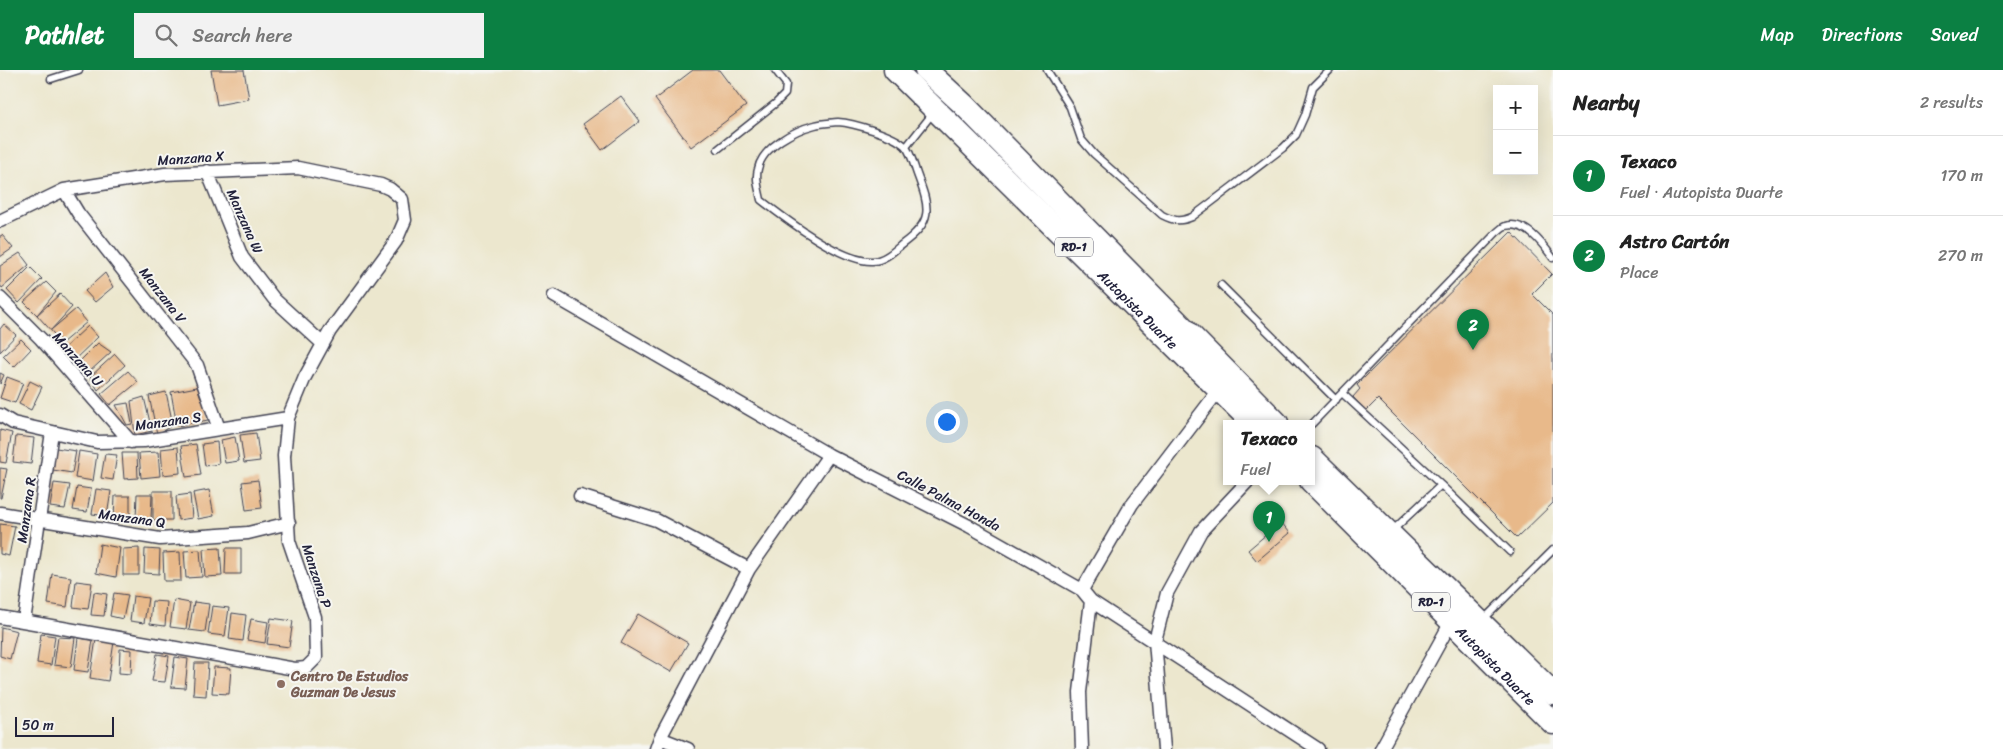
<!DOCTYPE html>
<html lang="en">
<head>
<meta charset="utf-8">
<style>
  :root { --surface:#fff; --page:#f2f2f2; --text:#222; --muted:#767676; --line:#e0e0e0; --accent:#0b8043 }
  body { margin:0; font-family:Sriracha,sans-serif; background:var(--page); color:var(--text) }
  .controls { position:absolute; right:15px; top:15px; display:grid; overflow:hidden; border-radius:0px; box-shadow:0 5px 20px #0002 }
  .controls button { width:45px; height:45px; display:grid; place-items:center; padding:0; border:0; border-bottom:1px solid var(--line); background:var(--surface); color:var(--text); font:25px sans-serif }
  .scale { position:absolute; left:15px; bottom:12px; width:99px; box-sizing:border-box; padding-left:5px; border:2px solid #22223b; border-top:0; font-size:14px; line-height:18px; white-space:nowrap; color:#22223b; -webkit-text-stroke:4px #f6f6f2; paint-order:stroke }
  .you { position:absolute; left:946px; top:351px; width:18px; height:18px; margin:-12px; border:4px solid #fff; border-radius:50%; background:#1a73e8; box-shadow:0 0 0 8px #1a73e833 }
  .badge { display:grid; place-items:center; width:32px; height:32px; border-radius:50%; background:var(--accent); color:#fff; font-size:16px; font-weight:700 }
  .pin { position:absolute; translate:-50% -41px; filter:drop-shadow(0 1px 2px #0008) }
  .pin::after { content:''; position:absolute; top:26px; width:18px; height:15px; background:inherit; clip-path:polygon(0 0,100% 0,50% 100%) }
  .popup { position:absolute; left:1223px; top:350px; width:92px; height:65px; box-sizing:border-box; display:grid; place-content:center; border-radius:0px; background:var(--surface); filter:drop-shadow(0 1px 4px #0005); font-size:16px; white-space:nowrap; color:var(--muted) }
  .popup b { font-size:19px; color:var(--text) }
  .popup::after { content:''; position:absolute; left:50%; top:100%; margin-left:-10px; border:10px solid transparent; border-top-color:var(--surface) }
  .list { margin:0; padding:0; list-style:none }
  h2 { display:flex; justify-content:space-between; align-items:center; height:65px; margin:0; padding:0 20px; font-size:21px }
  h2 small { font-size:16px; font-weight:400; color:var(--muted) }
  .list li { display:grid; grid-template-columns:32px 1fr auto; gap:15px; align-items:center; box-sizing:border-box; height:80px; padding:0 20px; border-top:1px solid var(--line) }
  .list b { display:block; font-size:19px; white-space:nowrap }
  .list p { margin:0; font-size:16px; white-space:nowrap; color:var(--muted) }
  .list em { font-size:16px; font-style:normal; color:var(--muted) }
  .icon { flex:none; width:28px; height:28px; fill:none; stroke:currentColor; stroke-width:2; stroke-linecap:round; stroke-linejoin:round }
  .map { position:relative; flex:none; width:1553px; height:679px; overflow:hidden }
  header { display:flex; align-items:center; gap:30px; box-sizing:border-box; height:70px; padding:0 25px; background:var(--accent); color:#fff }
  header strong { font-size:24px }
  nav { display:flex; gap:28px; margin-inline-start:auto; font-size:18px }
  .search { width:350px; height:45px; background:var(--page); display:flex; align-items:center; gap:12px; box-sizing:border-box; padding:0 18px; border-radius:0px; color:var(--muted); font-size:19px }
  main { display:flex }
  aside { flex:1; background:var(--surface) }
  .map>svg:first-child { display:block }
  .building { fill:#e8b98a }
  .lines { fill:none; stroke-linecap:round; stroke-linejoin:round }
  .lane-casing { stroke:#404051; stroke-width:9 }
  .street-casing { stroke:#404051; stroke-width:15 }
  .highway-casing { stroke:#404051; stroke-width:25 }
  .lane { stroke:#fff; stroke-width:6 }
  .street { stroke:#fff; stroke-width:12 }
  .highway { stroke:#fff; stroke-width:22 }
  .education-dot { fill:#8d6e63; stroke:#f6f6f2; stroke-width:2 }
  .labels { text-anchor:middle; stroke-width:4; stroke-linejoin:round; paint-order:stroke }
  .shield { fill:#f6f6f2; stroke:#626272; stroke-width:1 }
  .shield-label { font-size:12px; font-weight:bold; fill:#22223b }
  .street-label { font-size:14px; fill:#22223b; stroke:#f6f6f2 }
  .education-label { font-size:14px; font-weight:bold; fill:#785e54; stroke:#f6f6f2; text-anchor:start }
</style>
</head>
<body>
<header>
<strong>Pathlet</strong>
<div class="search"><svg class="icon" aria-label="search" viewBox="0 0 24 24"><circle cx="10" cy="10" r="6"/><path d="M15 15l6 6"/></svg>Search here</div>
<nav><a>Map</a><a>Directions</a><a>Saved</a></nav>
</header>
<main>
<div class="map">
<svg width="1553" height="679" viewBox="0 0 1553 679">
  <rect width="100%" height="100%" fill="#f6f6f2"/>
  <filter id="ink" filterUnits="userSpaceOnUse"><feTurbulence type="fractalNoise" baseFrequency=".02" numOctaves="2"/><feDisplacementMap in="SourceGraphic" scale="10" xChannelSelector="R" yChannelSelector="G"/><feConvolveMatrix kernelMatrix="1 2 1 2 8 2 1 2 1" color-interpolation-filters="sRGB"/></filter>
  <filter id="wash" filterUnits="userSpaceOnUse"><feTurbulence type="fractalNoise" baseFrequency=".0096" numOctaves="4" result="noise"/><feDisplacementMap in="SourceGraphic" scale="20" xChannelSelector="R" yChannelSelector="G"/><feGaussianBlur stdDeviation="1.12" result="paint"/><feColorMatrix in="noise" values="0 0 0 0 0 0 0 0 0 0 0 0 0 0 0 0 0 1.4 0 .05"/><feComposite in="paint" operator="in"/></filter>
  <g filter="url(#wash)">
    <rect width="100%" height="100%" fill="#ece7ce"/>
    <g id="blocks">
      <path class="building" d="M211,0h33l5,29 -32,6z
        M693,0h26l27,36 -55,41 -36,-48z
        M621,26l19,25 -38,29 -19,-26z
        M1511,162l41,42 -20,20 21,21v188l-36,35 -139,-139 -12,12 -13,-14 7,-8 -3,-4z
        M2,165l11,13 -13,9v-21z
        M20,183l9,12 -27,23 -2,-3v-19z
        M30,197l12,12 -23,24 -12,-13z
        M105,203l8,14 -18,15 -10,-11z
        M46,212l10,10 -19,23 -13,-13z
        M60,224l12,13 -21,23 25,-21 11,13 -25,21 -25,-28z
        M4,254l12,11 -16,17v-23z
        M88,256l10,11 -25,24 -11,-11z
        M21,269l10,10 -17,18 -11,-11z
        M98,273l13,9 -23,21 -10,-10z
        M115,284l10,11 -27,25 -8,-13z
        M128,301l10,11 -28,23 -9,-11z
        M0,303l4,2 -4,9z
        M7,307l16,6 -8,20 -15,-5z
        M30,311l12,6 -11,23 -12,-6z
        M202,316l6,34 -31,6 -6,-34z
        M166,322l7,33 -16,9 -8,-38z
        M144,327l8,34 -17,4 -4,-34z
        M128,333l4,21 -5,1 -11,-20z
        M0,360l12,3 -6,30 -6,-1z
        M256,363l4,28 -16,2 -4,-28z
        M16,366l18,2 -3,26 -18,-2z
        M235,367l4,24 -14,2 -4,-23z
        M217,372l2,22 -14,2 -3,-22z
        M196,374l5,31 -15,2 -5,-31z
        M178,377l2,26 -17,2 -2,-26z
        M56,378l20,3 -4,22 -19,-3z
        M79,381l18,3 -4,27 -18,-3z
        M158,382l2,24 -19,2 -2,-25z
        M122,383h15l1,25 -14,1z
        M105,384l12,1 -4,25 -12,-2z
        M0,398l7,1 -6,29h-1z
        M258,410l4,28 -16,2 -4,-28z
        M54,413l16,2 -5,24 -15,-2z
        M77,417l14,2 -4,23 -14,-2z
        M96,419l15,2 -4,25 -15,-2z
        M209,420l5,26 -16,3 -5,-26z
        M153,421h19v29h-19z
        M137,424h15l-1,25h-15z
        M190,424l2,24 -14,2 -2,-24z
        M115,426h15v22h-16z
        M1281,452l9,11 -33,28 -9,-11z
        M0,454l15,2 -6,30 -9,-2z
        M100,474l20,4 -4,29 -20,-4z
        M139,478v27h-16v-26z
        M220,478l2,28 -17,1 -2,-28z
        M226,478h15v26h-16z
        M145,479l15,1 -1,24 -15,-1z
        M200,480l2,27 -16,1 -2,-27z
        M180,482l1,29h-17l-1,-28z
        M52,504l19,3 -4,30 -19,-3z
        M76,511l16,2 -4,26 -15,-2z
        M94,522l13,2 -3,22 -13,-1z
        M114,523l14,2 -5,24 -13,-3z
        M133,526l15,2 -4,25 -14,-2z
        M174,530l16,3 -4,26 -16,-2z
        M152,531l15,1 -2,24 -15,-2z
        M194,532l15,2 -4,28 -16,-2z
        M212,536l17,2 -4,28 -17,-2z
        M232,543l14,2 -3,26 -14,-2z
        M638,544l50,29 -17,29 -50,-29z
        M271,548l22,3 -4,26 -22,-3z
        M251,549l17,3 -3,21 -18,-3z
        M1,557l16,4 -7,28 -10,-3z
        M41,564l14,2 -4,29 -14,-2z
        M58,567l17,1 -4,29 -17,-2z
        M78,568l15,2 -5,32 -14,-2z
        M96,569l18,3 -6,39 -18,-3z
        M120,579l12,1 -1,24 -12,-1z
        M157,584l12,2 -4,26 -13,-1z
        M175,587l13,2 -3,29 -14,-1z
        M195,593h13l-2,33 -13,-1z
        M214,597l17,1 -2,26 -17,-1z"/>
    </g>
  </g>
  <g filter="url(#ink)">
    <use href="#blocks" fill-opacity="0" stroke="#404051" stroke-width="1"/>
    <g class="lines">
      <g class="lane-casing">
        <path id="lane" d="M1047,0l23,37 11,32 13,15 68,61c12,6 18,7 30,2l91,-69 13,-13 9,-20 8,-28 17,-17
          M51,9l28,-9
          M838,52c15,1 56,13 67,24 6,6 9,20 12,28 13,35 17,47 -16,71 -8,7 -18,16 -29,16 -30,1 -88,-43 -111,-61 -2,-11 -6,-21 -3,-31 4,-22 37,-39 57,-44 7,-2 15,-2 23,-3z
          M906,77l27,-34
          M718,79l58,-46 9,-9 1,-10 -11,-14
          M1221,215l115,115
          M1342,323l99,92
          M1312,354l185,-192c2,-1 6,-6 9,-6 20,-6 38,20 47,32
          M1393,460l48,-45 69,67
          M1483,550l70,-70"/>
      </g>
      <g class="street-casing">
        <path id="street" d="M207,101l35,86 32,42 49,45
          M64,120l14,23 119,152 22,64
          M0,151l64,-31 101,-16 133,-6 83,17 9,4 12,10 3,21 -9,21 -66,90 -25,46 -17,41 -4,38 5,85 26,76 1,41 -10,10 -11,1 -295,-52
          M554,226l275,159 140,71 113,64 9,11 227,148
          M0,228l41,41 90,103
          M0,345l13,8 84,19 47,-1 144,-23
          M580,426l76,24 93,49
          M0,443l160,26 88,-6 41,-10
          M1082,520l50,-86 87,-114
          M24,551l28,-189
          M660,668l28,11
          M656,679l4,-11 89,-169 80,-114
          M1082,679l-2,-57 11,-91
          M1164,679l-9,-108 12,-48 34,-62 47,-50
          M1381,679l70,-127"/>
      </g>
      <g class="highway-casing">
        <g id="highway">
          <path id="s1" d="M895,0l358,353"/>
          <path d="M926,0l37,34 314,319"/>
          <path d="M1312,388l241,235"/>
          <path id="s2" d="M1311,411l242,242"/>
        </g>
      </g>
      <use href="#lane" class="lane"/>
      <use href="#street" class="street"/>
      <use href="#highway" class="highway"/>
    </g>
  </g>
  <circle class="education-dot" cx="281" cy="614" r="5"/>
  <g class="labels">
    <g class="shield">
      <rect x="1055" y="167.5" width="38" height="19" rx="4"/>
      <rect x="1412" y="522.5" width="38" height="19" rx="4"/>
    </g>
    <g class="shield-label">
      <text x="1074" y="181">RD-1</text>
      <text x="1431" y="536">RD-1</text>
    </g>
    <g class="street-label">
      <text transform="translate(191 88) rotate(-4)" y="5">Manzana X</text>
      <text transform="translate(245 151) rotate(66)" y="5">Manzana W</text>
      <text transform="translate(163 225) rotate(52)" y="5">Manzana V</text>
      <text dy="5" stroke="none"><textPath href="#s1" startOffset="341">Autopista Duarte</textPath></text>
      <text transform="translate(78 289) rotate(48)" y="5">Manzana U</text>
      <text transform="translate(168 351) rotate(-8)" y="5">Manzana S</text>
      <text transform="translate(949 430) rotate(28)" y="5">Calle Palma Honda</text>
      <text transform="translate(26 440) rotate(-82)" y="5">Manzana R</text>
      <text transform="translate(132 448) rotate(8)" y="5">Manzana Q</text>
      <text transform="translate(317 506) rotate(72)" y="5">Manzana P</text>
      <text dy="5" stroke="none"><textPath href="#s2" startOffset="261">Autopista Duarte</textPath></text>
    </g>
    <g class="education-label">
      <text x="291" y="611">Centro De Estudios<tspan x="291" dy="16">Guzman De Jesus</tspan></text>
    </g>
  </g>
</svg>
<div class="controls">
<button>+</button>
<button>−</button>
</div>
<div class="scale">50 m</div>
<div class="you"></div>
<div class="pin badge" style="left:1269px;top:472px">1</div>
<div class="popup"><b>Texaco</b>Fuel</div>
<div class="pin badge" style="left:1473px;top:280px">2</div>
</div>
<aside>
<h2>Nearby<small>2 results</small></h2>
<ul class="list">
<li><span class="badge">1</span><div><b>Texaco</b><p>Fuel · Autopista Duarte</p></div><em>170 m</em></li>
<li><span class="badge">2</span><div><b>Astro Cartón</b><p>Place</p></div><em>270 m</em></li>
</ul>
</aside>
</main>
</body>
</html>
